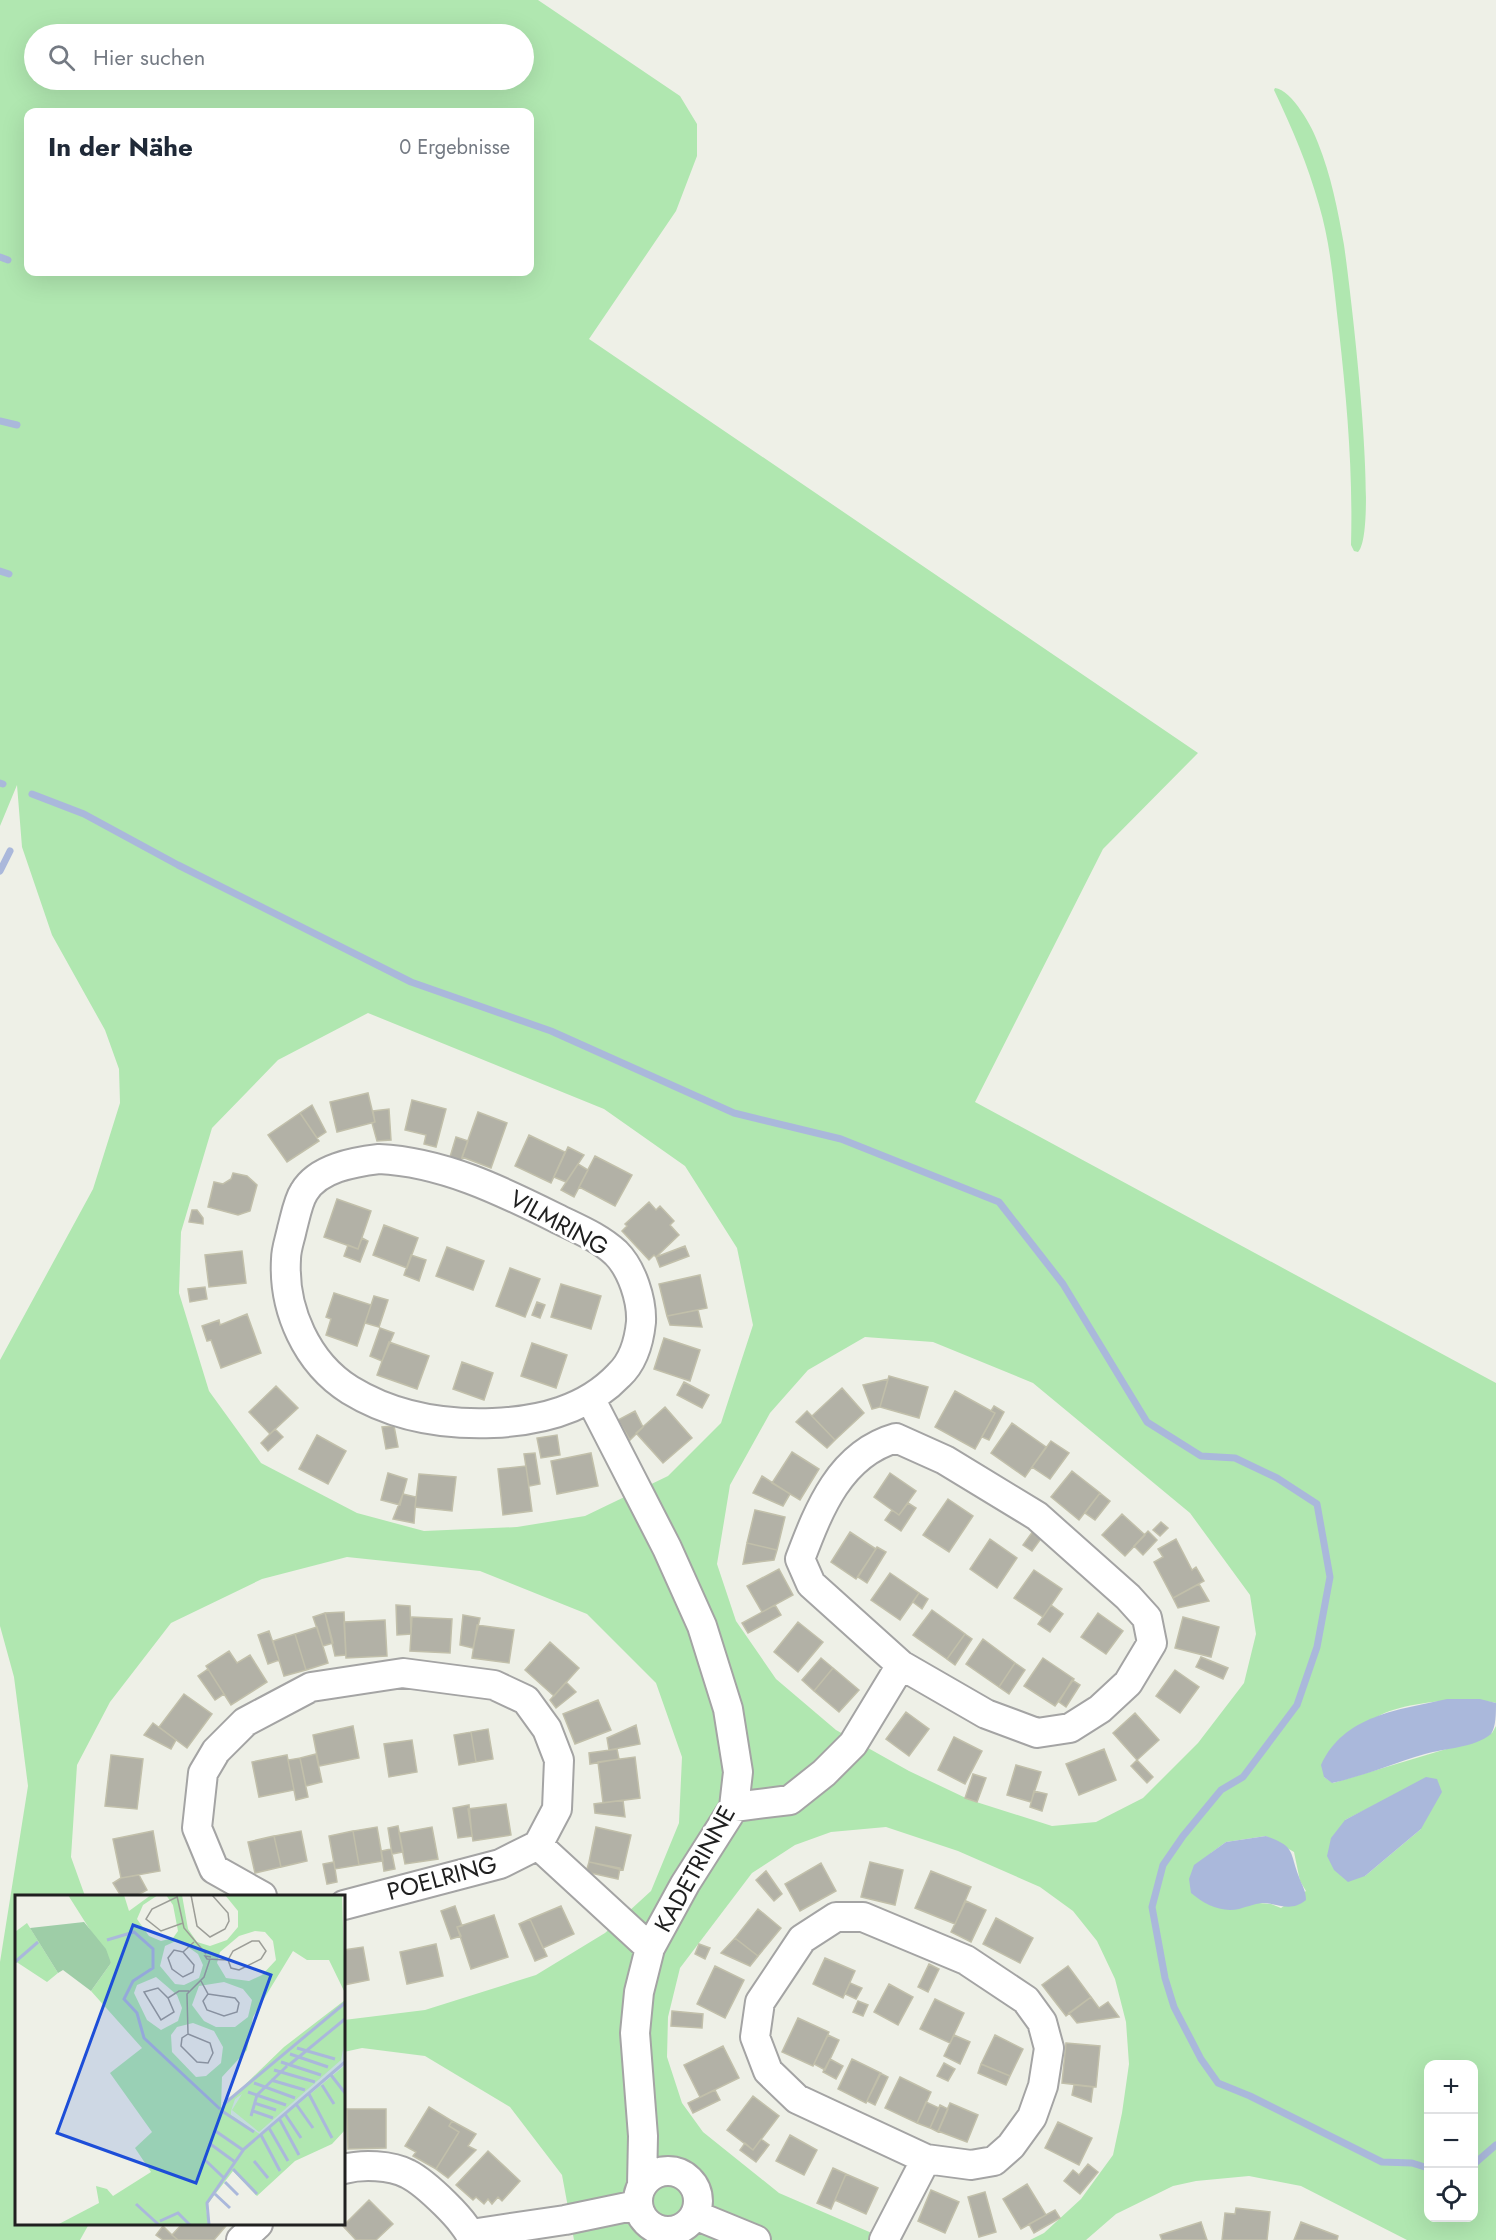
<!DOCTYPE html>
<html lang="de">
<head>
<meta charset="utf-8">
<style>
  :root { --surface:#fff; --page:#f6f6f7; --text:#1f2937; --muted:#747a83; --line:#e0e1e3 }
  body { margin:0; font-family:Jost,sans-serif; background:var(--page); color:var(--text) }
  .controls { position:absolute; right:18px; bottom:18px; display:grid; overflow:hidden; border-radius:12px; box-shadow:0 6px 24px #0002 }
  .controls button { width:54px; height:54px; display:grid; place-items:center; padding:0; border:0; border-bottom:2px solid var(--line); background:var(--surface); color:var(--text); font:30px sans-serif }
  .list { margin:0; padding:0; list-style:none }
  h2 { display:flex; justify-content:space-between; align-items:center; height:78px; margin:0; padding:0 24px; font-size:26px }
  h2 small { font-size:20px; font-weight:400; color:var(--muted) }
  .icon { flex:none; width:33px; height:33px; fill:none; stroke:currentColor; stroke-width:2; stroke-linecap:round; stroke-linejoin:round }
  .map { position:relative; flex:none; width:1496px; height:2240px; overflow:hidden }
  .search { position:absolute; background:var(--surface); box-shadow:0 6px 24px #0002; left:24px; top:24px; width:510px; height:66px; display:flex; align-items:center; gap:15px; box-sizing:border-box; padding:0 21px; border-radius:33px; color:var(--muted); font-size:22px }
  .panel { position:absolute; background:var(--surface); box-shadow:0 6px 24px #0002; left:24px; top:108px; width:510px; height:168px; border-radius:12px }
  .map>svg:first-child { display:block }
  .grass { fill:#b0e7b0; fill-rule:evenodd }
  .water { fill:#aab8db }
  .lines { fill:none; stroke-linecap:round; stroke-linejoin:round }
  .stream { stroke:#aab8db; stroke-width:7 }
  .building { fill:#b2b1a6; stroke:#c1bfaa; stroke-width:1.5 }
  .minor-casing { stroke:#a4a4a4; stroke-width:32 }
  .minor { stroke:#fff; stroke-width:28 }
  .labels { text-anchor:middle; stroke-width:6; stroke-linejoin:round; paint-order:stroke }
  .street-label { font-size:24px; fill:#202020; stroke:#fff }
  .inset-river { fill:none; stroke:#aab8db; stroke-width:3 }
  .inset-road { fill:none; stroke:#9c9d97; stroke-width:1.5 }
  .view { fill:#1d4ed8; fill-opacity:0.15; stroke:#1d4ed8; stroke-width:3 }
  .inset-edge { fill:none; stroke:#202020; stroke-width:3 }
</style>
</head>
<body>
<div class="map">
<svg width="1496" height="2240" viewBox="0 0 1496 2240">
  <rect width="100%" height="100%" fill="#eef0e7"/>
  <path class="grass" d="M0,0h538l142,96 17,28v32l-21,55 -87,128 609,414 -95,96 -128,253 521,281v320c-28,-7 -94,-1 -119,14 -13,7 -41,47 -53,60l9,6 120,-36 39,-14 4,-7v514h-89l-106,-54 -52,-10 -53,5 -23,5 -57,28 -30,26h-56l14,-7 37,-34 32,-44 9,-42 7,-49 -3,-42 -11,-43 -18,-38 -24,-30 -33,-24 -82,-36 -72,-24 -55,5 -36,13 -43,28 -72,95 -12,49 -1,40 15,46 21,29 76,61 109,47h-314l-12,-65 -52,-68 -85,-51 -63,-8 -18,4v-32l81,-10 111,-35 69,-42 46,-42 28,-68 3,-66 -26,-74 -69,-69 -107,-43 -133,-14 -85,22 -91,44 -61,79 -33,63 -6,92 14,39h-69v328h73l-9,16h-80v-278l28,-176 -14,-109 -14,-51v-266l93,-171 27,-86 -1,-34 -14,-39 -53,-95 -30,-88 -5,-62 -17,41zM34,34h490v46h-490zM28,112h502v160h-502zM368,1013l236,96 81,57 52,82 16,77 -32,98 -53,53 -83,40 -68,11 -93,4 -67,-18 -96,-50 -52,-72 -30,-98 2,-61 31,-104 66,-68zM865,1337l68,5 100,41 157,130 60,82 6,39 -12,49 -46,60 -55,55 -47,24 -44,4 -82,-26 -61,-29 -73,-41 -60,-51 -40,-58 -19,-57 13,-79 40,-72 38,-43zM1365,1810l56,19 -56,47 -20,-56zM1266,1836l28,16 6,29 6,10 -25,17 -10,-4 -12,-1 -48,-50 15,-11zM1428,2064h46v154h-46z
    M1275,88c17,2 38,40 43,55 13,32 20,68 26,102 6,41 36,286 14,307l-4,-1 -3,-6c2,-73 -4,-142 -12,-214 -5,-42 -8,-86 -20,-126 -11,-40 -27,-77 -45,-115z"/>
  <path class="water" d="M1447,1699h33l16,4c0,10 0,24 -5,31 -17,14 -46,14 -66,20 -31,9 -61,22 -93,29l-8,-6 -3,-12c23,-50 77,-55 126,-66z
    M1426,1777l11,2 5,13 -21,37 -56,47 -17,6 -14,-12 -7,-14 4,-18 14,-18z
    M1266,1836c30,11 23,15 33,41 3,9 7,13 7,23 -16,13 -27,3 -44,3 -8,1 -16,4 -23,6 -18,4 -35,-5 -48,-16l-2,-14 5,-14 32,-23z"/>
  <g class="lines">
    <path class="stream" d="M0,257l8,3
      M0,421l17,4
      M0,571l9,3
      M0,783l3,1
      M32,794l52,20 94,51 233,117 140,49 183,82 107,26 158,63 64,82 84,138 54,34 34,2 42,20 40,26 13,73 -13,70 -20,58 -54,72 -22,13 -38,46 -20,29 -11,42 13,71 9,29 27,52 17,24 32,13 132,66 30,1 16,5
      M0,871l10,-20
      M1474,2164l22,-19"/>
  </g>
  <path class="building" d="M368,1093l7,29 -38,10 -7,-30z
    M412,1100l34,9 -10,38 -12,-3 2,-9 -21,-5z
    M312,1105l14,27 -9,6 -17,-25z
    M389,1109l2,31 -14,1 -5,-18 3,-1 -2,-11z
    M478,1112l29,11 -16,45 -29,-11z
    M300,1113l19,28 -32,21 -19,-27z
    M529,1135l36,17 -14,31 -36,-17z
    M456,1137l12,4 -7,20 -11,-4z
    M568,1147l16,8 -18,27 -12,-5z
    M595,1156l37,19 -17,31 -36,-19z
    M578,1164l10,6 -14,27 -13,-7z
    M233,1173l14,3 10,9 -7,26 -12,4 -30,-8 6,-25 9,2 8,-5z
    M337,1199l34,12 -13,38 -34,-12z
    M649,1202l7,8 4,-4 14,15 -4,4 9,10 -23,22 -2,-2 -5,5 -27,-29 5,-5 -2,-2z
    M192,1210h5l6,8v6l-14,-2z
    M384,1225l34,13 -11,30 -34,-13z
    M362,1238l6,3 -8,21 -16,-6 4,-11 10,4z
    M685,1246l4,10 -29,11 -4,-10z
    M447,1247l37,14 -11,29 -37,-14z
    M242,1251l4,32 -37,4 -4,-32z
    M411,1255l15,5 -7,21 -15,-6z
    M510,1268l30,11 -15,38 -29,-11z
    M700,1275l7,33 -40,8 -8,-32z
    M561,1284l40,12 -10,33 -40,-12z
    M205,1287l2,12 -17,3 -2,-13z
    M334,1293l37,12 -14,41 -31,-11 5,-16 -5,-2z
    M374,1296l14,4 -9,27 -14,-4z
    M537,1302l8,3 -5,13 -8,-3z
    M698,1310l4,17 -32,-2 -3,-9z
    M247,1314l14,39 -40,15 -10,-28 -4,1 -5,-15 17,-6 1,5z
    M380,1328l14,5 -12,28 -12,-5z
    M664,1338l36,12 -10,31 -36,-12z
    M389,1342l40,14 -12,33 -40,-14z
    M532,1343l35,12 -11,33 -35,-12z
    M462,1362l31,11 -9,27 -31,-11z
    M889,1376l39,11 -9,31 -39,-11z
    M888,1379l-8,28 -8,2 -9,-24z
    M684,1382l25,13 -7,13 -25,-13z
    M276,1386l22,22 -28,26 -21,-22z
    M842,1388l22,25 -29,27 -23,-24z
    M955,1391l40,22 -20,36 -40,-22z
    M994,1406l10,6 -15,28 -7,-3 13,-24 -4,-2z
    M665,1407l27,31 -29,25 -27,-30z
    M635,1411l8,16 -13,13 -12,-20z
    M807,1411l28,29 -8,8 -31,-26z
    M1012,1423l34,24 -21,30 -34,-24z
    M394,1426l4,21 -12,2 -4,-22z
    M275,1429l8,8 -15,14 -7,-8z
    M317,1435l29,16 -18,33 -29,-15z
    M557,1435l3,20 -19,3 -4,-20z
    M1051,1441l18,12 -19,26 -18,-12z
    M792,1452l27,17 -19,31 -28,-17z
    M535,1453l5,31 -11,2 -5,-32z
    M591,1453l7,33 -41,8 -6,-33z
    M526,1466l6,45 -29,4 -5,-46z
    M1072,1471l28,22 -21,27 -28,-23z
    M388,1473l19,6 -7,26 -19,-5z
    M890,1473l26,18 -17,24 -25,-18z
    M419,1474l37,3 -4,34 -37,-4z
    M762,1476l28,18 -7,12 -30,-13z
    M1100,1493l10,8 -15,19 -10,-7z
    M403,1494l13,3 -2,26 -21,-4z
    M948,1499l25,17 -24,36 -26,-17z
    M908,1503l8,5 -15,23 -16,-11 7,-10 7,5z
    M755,1510l30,7 -8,33 -30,-7z
    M1122,1514l23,21 -20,21 -23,-21z
    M1161,1522l7,6 -8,8 -7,-6z
    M1036,1527l9,6 -13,18 -9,-6z
    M1148,1531l9,9 -14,15 -9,-9z
    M850,1532l26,17 -20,30 -25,-17z
    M990,1539l27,19 -20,30 -27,-19z
    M1176,1539l16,31 4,-3 8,14 -31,17 -19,-36 9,-5 -5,-8z
    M747,1543l30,7 -3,10 -31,4z
    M877,1547l9,5 -19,31 -9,-6z
    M779,1569l14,26 -31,17 -15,-26z
    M1034,1570l28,19 -19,28 -29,-19z
    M890,1573l29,20 -19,27 -29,-20z
    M1199,1584l10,17 -31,7 -5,-10z
    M919,1593l9,6 -6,10 -9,-7z
    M396,1605l14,1 1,28 -14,1z
    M775,1605l6,10 -33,18 -6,-10z
    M1051,1605l12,9 -13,18 -12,-8z
    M932,1610l33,24 -18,25 -34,-24z
    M344,1612l2,43 -11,1 -10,-43z
    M325,1613l8,30 -10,3 -10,-29z
    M1098,1613l25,18 -17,23 -25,-17z
    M463,1615l17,3 -7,30 -13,-3z
    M412,1617l40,2 -2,34 -40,-2z
    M1183,1617l36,10 -8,30 -36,-9z
    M385,1620l2,36 -41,2 -2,-36z
    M798,1622l25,20 -25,30 -24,-20z
    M477,1625l37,5 -5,33 -37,-5z
    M317,1627l11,36 -22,7 -11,-36z
    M269,1631l10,29 -11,4 -10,-29z
    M295,1634l11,36 -22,6 -11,-35z
    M965,1634l7,5 -17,26 -8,-6z
    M983,1639l32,24 -16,24 -33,-23z
    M550,1642l29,26 -25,28 -29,-26z
    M229,1651l8,12 13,-8 17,27 -36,23 -25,-39z
    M1201,1657l27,11 -5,11 -27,-12z
    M821,1658l12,10 -19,23 -12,-11z
    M1043,1658l31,21 -19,27 -31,-20z
    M1015,1663l10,7 -16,24 -10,-7z
    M833,1668l26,22 -20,22 -25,-21z
    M208,1669l16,25 -9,6 -17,-24z
    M1175,1670l24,17 -19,26 -24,-17z
    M1072,1680l8,5 -14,22 -7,-5z
    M566,1682l10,10 -20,16 -6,-8z
    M184,1694l28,20 -25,34 -28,-21z
    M598,1700l13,30 -36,14 -12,-30z
    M906,1712l23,17 -20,27 -23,-17z
    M1135,1713l24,27 -22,20 -24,-27z
    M153,1723l23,17 -5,9 -27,-14z
    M636,1725l4,19 -31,6 -2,-12z
    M353,1726l6,32 -40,8 -6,-31z
    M488,1729l5,30 -17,3 -5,-30z
    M471,1732l5,30 -17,3 -5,-30z
    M954,1737l28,14 -17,33 -27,-14z
    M412,1740l5,32 -28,5 -5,-33z
    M617,1749l2,10 -29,5 -1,-11z
    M1104,1749l12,31 -37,15 -13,-31z
    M316,1754l6,28 -16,4 -6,-28z
    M111,1755l32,4 -6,50 -32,-3z
    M287,1755l7,35 -35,7 -7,-35z
    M635,1757l5,41 -37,5 -5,-41z
    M300,1758l8,39 -12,3 -8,-40z
    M1137,1760l16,17 -6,6 -16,-17z
    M1016,1765l25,7 -10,30 -24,-7z
    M973,1774l13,4 -9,24 -12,-4z
    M1034,1791l13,3 -5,17 -12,-4z
    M623,1800l2,17 -30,-4 -1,-9z
    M506,1804l5,31 -38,6 -5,-32z
    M469,1805l3,31 -14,2 -5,-30z
    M398,1826l5,26 -11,2 -4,-26z
    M377,1827l6,34 -24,4 -6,-34z
    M432,1827l6,32 -33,5 -6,-31z
    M596,1827l35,8 -8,35 -34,-8z
    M153,1831l7,40 -39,7 -8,-39z
    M301,1831l6,30 -26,6 -7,-31z
    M353,1831l6,34 -24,4 -6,-33z
    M274,1836l7,31 -26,6 -7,-31z
    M391,1849l4,20 -11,2 -3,-20z
    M334,1862l3,20 -10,2 -4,-20z
    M589,1862l31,6 -2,11 -32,-7z
    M870,1862l33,8 -8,35 -34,-8z
    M821,1863l15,28 -36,20 -15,-27z
    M766,1871l16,23 -8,7 -18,-21z
    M931,1871l40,16 -16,37 -40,-16z
    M139,1875l8,15 -11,6h-15l-8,-13 8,-5z
    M966,1901l20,9 -15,32 -20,-10z
    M455,1906l7,20 -5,1 4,9 -10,3 -10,-28z
    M561,1906l13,28 -31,14 -13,-29z
    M758,1909l23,19 -23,28 -23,-18z
    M494,1915l14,42 -37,12 -14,-42z
    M996,1918l37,20 -13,25 -37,-19z
    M530,1919l17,37 -12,5 -16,-37z
    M735,1938l23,18 -8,10 -29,-13z
    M436,1944l7,32 -36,8 -7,-32z
    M699,1944l11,4 -5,11 -10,-5z
    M363,1947l6,33 -25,5v-35z
    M825,1958l30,13 -12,27 -30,-14z
    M929,1964l10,5 -11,23 -10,-5z
    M715,1966l29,14 -19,38 -28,-14z
    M1068,1966l23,31 -25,19 -24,-31z
    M850,1983l12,5 -6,11 -11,-5z
    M889,1984l24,13 -15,28 -24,-13z
    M1091,1997l8,11 9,-6 11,15 -42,6 -8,-10z
    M935,1999l29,14 -14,30 -30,-14z
    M858,2001l10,4 -5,11 -10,-4z
    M672,2011l31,3 -1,14 -31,-2z
    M798,2018l31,14 -16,34 -31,-14z
    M828,2035l11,5 -14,30 -11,-6z
    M954,2035l16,7 -10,22 -16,-8z
    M995,2035l28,14 -13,27 -29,-12z
    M1066,2043l34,3 -4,41 -34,-4z
    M723,2046l16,32 -39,19 -16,-32z
    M830,2059l13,7 -7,13 -13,-7z
    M852,2059l29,14 -15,30 -28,-14z
    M944,2063l11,6 -7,12 -11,-5z
    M981,2064l29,12 -4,9 -28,-12z
    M880,2073l8,4 -13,28 -8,-4z
    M900,2077l31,15 -14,31 -32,-15z
    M1074,2085l19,2 -2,15 -19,-7z
    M715,2090l5,10 -27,13 -5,-10z
    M753,2096l26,20 -26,34 -26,-20z
    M926,2102l13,6 -9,20 -13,-5z
    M950,2103l28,12 -11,27 -29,-11z
    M940,2105l8,4 -10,23 -8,-4z
    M429,2107l23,14 -3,5 10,6 -23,37 -23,-13 3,-4 -11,-6z
    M347,2109h39v39l-38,1z
    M452,2121l24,13 -8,12 8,4 -28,28 -12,-9 23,-37 -10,-6z
    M1058,2122l34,16 -13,27 -34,-17z
    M790,2135l27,15 -13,25 -28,-14z
    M761,2139l8,6 -13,17 -16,-12 5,-7 8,7z
    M488,2151l32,30 -18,20 -4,-4 -6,7 -4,-5 -4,5 -8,-7 -3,3 -17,-15z
    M1088,2164l10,8 -18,22 -16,-13 9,-11 6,5z
    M833,2168l13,6 -15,35 -14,-6z
    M846,2174l32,14 -12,26 -31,-14z
    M1027,2184l19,31 -25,14 -18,-30z
    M931,2190l28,12 -14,31 -27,-12z
    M985,2192l11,40 -17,5 -11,-40z
    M369,2200l24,24 -17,16h-20l-13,-14z
    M1236,2208l34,4 -3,28h-45l3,-27 10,1z
    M1055,2210l5,8 -26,15 -5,-9z
    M1201,2222l6,18h-45l-2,-5z
    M1301,2222l37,14 -1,4h-43z
    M182,2224h41l3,2 -12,14h-36l-6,-5z
    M163,2226l9,9 6,5h-15l-7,-5z"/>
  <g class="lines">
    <g class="minor-casing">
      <path id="minor" d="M379,1159c63,3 121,31 177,59 20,10 43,19 60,35 16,16 26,47 25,69 -2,20 -7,39 -22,53 -33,35 -79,46 -126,48 -50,2 -99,-6 -143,-33 -43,-27 -67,-80 -64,-131 0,-10 4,-20 6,-30 3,-11 6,-28 12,-37 14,-24 50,-30 75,-33z
        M591,1400l76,148 35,78 26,83 10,63 -4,35 -49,77 -35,64 -11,44 -4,41 8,103 -1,49
        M734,1807l56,-7 34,-27 29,-29 48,-79 85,49 51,19 33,-5 30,-19 28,-26 24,-40 -5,-25 -19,-21 -91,-81 -92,-56 -49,-22c-56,16 -77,71 -96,121l11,25 90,81
        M538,1845l112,103
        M262,1896l-48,-27 -17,-41 6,-55 13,-22 29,-29 66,-35 92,-14 91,12 32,15 21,29 12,31 -2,49 -19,36 -38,19 -156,41
        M836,1917h27l103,43 60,40 16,22 7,26 -6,38 -11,31 -21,29 -17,15 -23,4 -45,-6 -129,-60 -29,-28 -13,-34 5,-35 42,-63z
        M344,2169c18,-5 47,-4 64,5 16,8 61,49 64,66
        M638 2201a30 30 0 1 1 60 0a30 30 0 1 1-60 0Z
        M695,2215l61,25
        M471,2234l94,-14 72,-15
        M241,2240l17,-16
        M884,2240l42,-81"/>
    </g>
    <use href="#minor" class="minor"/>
  </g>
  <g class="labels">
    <g class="street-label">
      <text transform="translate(559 1223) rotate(29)" y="8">VILMRING</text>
      <text transform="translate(695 1869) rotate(-61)" y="8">KADETRINNE</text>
      <text transform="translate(442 1878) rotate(-15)" y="8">POELRING</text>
    </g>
  </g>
  <g transform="translate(15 1895)">
    <rect width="330" height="330" fill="#eef0e7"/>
    <path d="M53,0h56l5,16 22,-16h7l-15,10 -6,14 12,17 12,5 12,-3 5,-7 -5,-26 -7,-10h16l6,34 9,13 13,4 17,-6 11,-13v-16l-13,-16h117l3,98 -16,-33h-22l-14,-9 -40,66 -6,33 -25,27 -1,31 63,-61 61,-47v130l-13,14 -37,17 -38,35 -24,-25 -27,35 2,19h-151l42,-22 -3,-17 11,3 6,7 38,-24 -16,-24 17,-16 -42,-59 32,-25 -51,-57 20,-28zM240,36l10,1 8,9 3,19 -14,15 -13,6 -23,-3 -9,-15 3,-11 19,-16zM163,45l20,14 5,11 -4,13 -15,7 -9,-1 -15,-18 5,-20zM141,82l21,18 5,13 -4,13 -17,9 -14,-10 -13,-27 3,-8zM209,87l19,7 9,11 -4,17 -13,10h-19l-12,-6 -12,-16 7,-19zM178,128l21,8 9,16 -2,16 -15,13 -10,1 -24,-25 -1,-17 6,-8zM12,28l31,50 -11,9 -32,-21v-29z" fill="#b0e7b0" fill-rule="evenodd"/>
    <path d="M69,27l22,27 5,14 -20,28 -28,-21 -5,3 -28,-45z" fill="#9ecda7"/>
    <path d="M330,145v25l-2,2 -82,68 -30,-20v-4l4,-12 7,-5 -10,16 27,22 82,-72z" fill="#c5dcdd"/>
    <path class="inset-river" d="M92,45l27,-8 19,17v19l-20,13 -9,18 13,14 7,25 76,71M0,67l23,-20M282,153l38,11M275,159l38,13M266,167l40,13M274,170l56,-46M259,175l41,12M316,180l14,18M256,185l34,10M239,188l41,15M307,190l12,19M233,197l38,13M294,199l23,44M239,208l22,7M209,209l121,-101M281,209l17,24M207,216l32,21M238,216l20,7M270,219l16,24M236,221l6,-21 30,-29M264,223l20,37M254,233l19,33M199,235l29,20M246,240l19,36M194,248l26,19M189,264l20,19M239,266l14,17M218,274l24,25M210,287l13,13M200,299l15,14M121,309l23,21M145,326l18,-8 12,12M194,330l-2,-22 37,-54 101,-87"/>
    <path class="inset-road" d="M176,0l6,31 13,11 15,-8 4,-8 -1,-8 -16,-18M162,1l7,32 22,26M162,2l-25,12 -6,10 15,12 22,-8M168,57l11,13 -1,7 -10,5 -11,-8 -4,-11 6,-8 9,2 11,-10M196,62l-6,-1 2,3 21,1 3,8 8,2 22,-11 5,-8 -7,-10h-7l-19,10 -5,9M186,86l7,13 -5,7 4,9 17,6 13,-4 2,-9 -4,-5 -27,-4M153,103l6,14 -13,8 -17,-28 14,-4 10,10 11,-7h10M173,139l22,9 3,10 -5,10 -11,-1 -16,-16 1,-8zM173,139l-1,-40 17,-17 6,-18"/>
    <path class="view" d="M118,30l138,50 -75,208 -139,-50z"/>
    <rect width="330" height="330" class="inset-edge"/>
  </g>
</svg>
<div class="controls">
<button>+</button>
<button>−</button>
<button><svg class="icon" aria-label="locate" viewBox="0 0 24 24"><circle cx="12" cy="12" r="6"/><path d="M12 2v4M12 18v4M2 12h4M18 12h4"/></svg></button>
</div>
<div class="search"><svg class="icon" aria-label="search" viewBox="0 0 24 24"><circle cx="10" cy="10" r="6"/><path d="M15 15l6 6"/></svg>Hier suchen</div>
<section class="panel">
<h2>In der Nähe<small>0 Ergebnisse</small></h2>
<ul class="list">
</ul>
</section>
</div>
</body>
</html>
